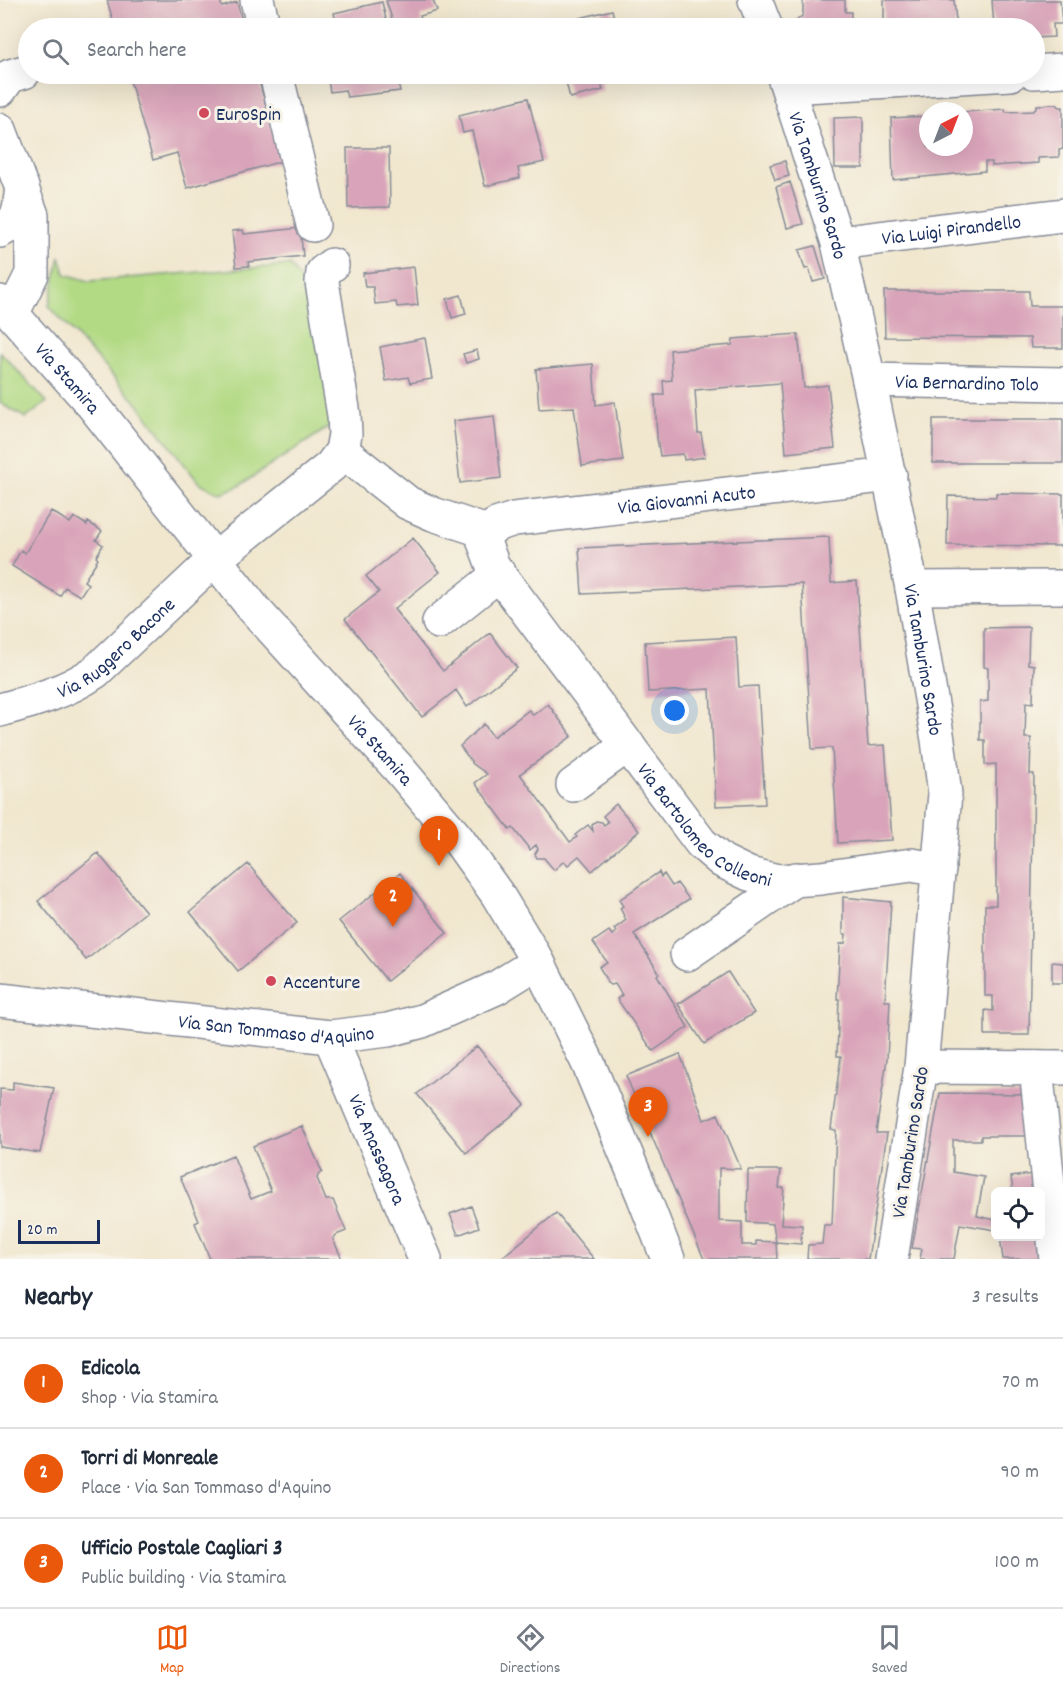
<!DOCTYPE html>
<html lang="en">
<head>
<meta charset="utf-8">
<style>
  :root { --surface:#fff; --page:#f6f6f7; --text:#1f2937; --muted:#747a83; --line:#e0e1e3; --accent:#ea580c }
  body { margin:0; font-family:Dekko,sans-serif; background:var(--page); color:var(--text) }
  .controls { position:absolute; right:18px; bottom:18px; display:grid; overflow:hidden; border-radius:9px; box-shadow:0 6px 24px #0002 }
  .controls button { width:54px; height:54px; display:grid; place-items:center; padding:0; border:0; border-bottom:2px solid var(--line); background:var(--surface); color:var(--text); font:30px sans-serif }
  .compass { position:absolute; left:919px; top:102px; width:54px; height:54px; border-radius:50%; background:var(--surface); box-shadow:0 6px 24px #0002; rotate:42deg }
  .scale { position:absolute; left:18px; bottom:15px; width:82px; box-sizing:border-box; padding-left:6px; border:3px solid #1b2f5e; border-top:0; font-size:16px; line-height:21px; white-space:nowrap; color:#1b2f5e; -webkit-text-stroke:4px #f7f3e8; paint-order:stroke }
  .you { position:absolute; left:675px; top:711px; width:21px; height:21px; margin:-15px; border:4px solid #fff; border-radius:50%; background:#1a73e8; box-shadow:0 0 0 9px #1a73e833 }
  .badge { display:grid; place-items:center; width:39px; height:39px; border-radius:50%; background:var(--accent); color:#fff; font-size:20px; font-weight:700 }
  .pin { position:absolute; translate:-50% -50px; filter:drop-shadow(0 2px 3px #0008) }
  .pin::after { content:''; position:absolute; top:32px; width:21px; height:18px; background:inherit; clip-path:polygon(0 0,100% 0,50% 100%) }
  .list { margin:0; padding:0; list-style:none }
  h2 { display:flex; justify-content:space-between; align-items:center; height:78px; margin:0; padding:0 24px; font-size:26px }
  h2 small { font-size:20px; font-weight:400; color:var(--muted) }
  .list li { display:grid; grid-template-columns:39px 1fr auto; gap:18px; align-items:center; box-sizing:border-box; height:90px; padding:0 24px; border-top:2px solid var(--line) }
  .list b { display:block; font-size:22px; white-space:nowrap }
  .list p { margin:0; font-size:20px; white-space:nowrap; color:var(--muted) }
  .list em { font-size:20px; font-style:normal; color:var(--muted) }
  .icon { flex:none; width:33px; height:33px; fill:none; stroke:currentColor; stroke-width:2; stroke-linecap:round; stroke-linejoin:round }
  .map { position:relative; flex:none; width:1063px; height:1259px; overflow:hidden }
  .search { position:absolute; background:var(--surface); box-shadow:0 6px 24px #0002; left:18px; right:18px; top:18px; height:66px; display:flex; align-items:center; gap:15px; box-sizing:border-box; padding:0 21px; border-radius:33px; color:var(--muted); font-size:22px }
  .sheet { height:348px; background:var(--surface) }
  nav { display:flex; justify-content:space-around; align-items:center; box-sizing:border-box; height:84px; border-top:2px solid var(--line); background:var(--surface); font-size:16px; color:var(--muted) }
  nav a { display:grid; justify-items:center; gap:3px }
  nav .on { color:var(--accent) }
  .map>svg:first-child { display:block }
  .green { fill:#b2da84; stroke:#668471; stroke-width:1.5 }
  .building { fill:#d9a4b9 }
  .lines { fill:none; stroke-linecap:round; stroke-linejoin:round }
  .minor-casing { stroke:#868b96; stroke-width:36 }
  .minor { stroke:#fff; stroke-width:33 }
  .poi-dot { fill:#d1495b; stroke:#f7f3e8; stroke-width:2 }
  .labels { text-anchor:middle; stroke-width:6; stroke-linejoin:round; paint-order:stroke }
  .poi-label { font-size:20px; fill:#1b2f5e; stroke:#f7f3e8; text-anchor:start }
  .street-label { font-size:20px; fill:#1b2f5e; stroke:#f7f3e8 }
</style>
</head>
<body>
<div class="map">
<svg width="1063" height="1259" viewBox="0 0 1063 1259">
  <rect width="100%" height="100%" fill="#f7f3e8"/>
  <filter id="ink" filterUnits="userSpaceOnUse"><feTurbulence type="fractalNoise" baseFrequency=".0167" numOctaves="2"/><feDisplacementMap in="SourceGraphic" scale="12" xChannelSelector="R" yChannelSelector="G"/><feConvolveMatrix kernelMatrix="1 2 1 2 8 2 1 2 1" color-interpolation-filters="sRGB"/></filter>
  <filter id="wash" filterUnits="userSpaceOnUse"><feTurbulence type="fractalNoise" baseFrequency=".008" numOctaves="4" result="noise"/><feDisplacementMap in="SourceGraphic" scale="24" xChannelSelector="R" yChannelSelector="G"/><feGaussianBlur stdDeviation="1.35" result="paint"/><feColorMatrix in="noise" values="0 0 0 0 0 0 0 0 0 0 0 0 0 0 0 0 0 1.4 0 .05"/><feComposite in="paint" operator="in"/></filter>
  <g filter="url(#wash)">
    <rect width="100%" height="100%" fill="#f1e7cf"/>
    <path class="green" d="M60,256l5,18 24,7 201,-16 29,41 13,119 -93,61 -18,7 -22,-10 -63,-81 -87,-96z
      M0,352l47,50 -21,16 -26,-15z"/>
    <g id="blocks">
      <path class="building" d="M107,0h113l2,7 15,-5 7,26h-129z
        M390,0h43l4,11 -17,5 2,7 -16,5h-11l-9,-27z
        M803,0h42v12h6v16h-56v-6l8,-7z
        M884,0h70l2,21 -3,7h-67l-2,-3z
        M992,0h68l2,24h-9l1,13 -20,1v-10h-30l-1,-2 -9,1z
        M382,2l6,26h-51l-3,-15z
        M612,10l5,18h-74v-1z
        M128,74h129l25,87 -95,27 -10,-35 -24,7z
        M327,74h68l5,17 -53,6 -2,-7 -15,2z
        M564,74h55l-19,5 3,11 -33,8z
        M528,98l16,64 -26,6 2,10 -35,8 -13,-55 -9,2 -4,-18z
        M1057,104l2,3h4v42l-4,1v7l-21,1v5l-46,3v-4h-7v9l-92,9 -2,-62 37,-2v31h36v-35l41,-3 1,3 28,-1 3,-6z
        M863,117v51h-28l-1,-50z
        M347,148h42l1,59 -42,1z
        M785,161l4,15 -14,4 -5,-15z
        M790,182l13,42 -16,4 -11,-41z
        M300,228l3,28 -55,6 1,4 -13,1 -4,-36 11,-1 1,4z
        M815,246l10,33 -12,3 -4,-14 -4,1 -6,-19z
        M414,267l4,38 -21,2 -1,-5 -21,2 -2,-17h-8l-2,-14z
        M884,291h145l1,15h33v42h-32l-1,-10 -145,-1z
        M461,295l5,19 -14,4 -5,-19z
        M798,334l6,54 24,-3 7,63 -49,5 -6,-70 -85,7 3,43h3l4,24 -21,3 -1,-6 -23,2 -3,-18 -2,-43h9l-1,-14 9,-1 -2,-30 62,-5 1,-6z
        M425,338l7,41 -22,4 -2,-6 -22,4 -6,-34z
        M477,350l2,9 -13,4 -3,-9z
        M593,364l3,41 19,-3 8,59 -41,5 -8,-59 -35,2 -3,-40z
        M494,416l7,62 -41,5 -7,-62z
        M933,419h130v44h-130z
        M996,493l67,1v52l-116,-1 1,-49 48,1z
        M51,511l19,12 4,-6 13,8 1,-3 14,9 -6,9 7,5 -7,12 2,2 -14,22 4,3 -8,12 -15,-9 -5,9 -48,-30 9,-16 4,3z
        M829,537l2,46 26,-2 11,165 17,-1 7,95 -54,3 -6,-95 -20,1 -10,-165 -220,10 -3,-46z
        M413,538l27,34 -46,37 49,62 47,-38 27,35 -50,39 -11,-17 -34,27 -77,-98 34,-27 -13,-16z
        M1029,627l-1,37 6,1 -1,38 -7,-1 -1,36h6l-1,36h4l-5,261h-44v-25l8,1v-15h-8v-91h11v-141l-11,1v-25h-5v-38l8,-1v-33l-4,-1v-39z
        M736,637l3,50 19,-1 7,118 -49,2 -6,-117 -62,3 -3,-50z
        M548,704l24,32 -52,38 50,68 7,-5 -2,-2 13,-10 5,6 -1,-6 4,-4 6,1 2,3 4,-3 -5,-6 13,-12 23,27 -47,40 -13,-15 -11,9 -4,-4 -10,9 -10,-12h-7l-2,-4 3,-5 -2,-4 -6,5 -17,-22 -3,2 -35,-47 12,-9 -14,-10 -13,-18 24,-22 9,13 36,-27 4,5z
        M98,853l48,59 -60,48 -48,-59z
        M248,864l49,59 -59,48 -48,-59z
        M659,872l2,5 3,-3 8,12 5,-3 12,16 -55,35 25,39 -2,2 31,52 -35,24 -36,-52 5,-4 -7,-11 -4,1 -4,-2 -1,-5 -7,-11 8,-5 -14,-20 16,-11 3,4 4,-3 -2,-3 12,-9 -6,-12 3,-2 -4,-6z
        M400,873l47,60 -60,48 -48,-60z
        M843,897l48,5 -6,99h5l-3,58 -11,74h11l-19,126h-61l1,-14 14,-1 2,-19h8l4,-95 -5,-1 10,-73h-4l2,-57h-2l3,-55 5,-1 1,-9h-3z
        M1052,962l11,1v20h-11z
        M728,972l26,41 -50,31 -26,-40z
        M477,1046l48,59 -59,48 -49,-59z
        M680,1054l24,66 14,-6 23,55 -22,-1v53l23,1v23h14v-4l20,1 1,17h-73l-78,-183z
        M13,1082l41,6 -14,65 -40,-6v-58l13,1z
        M940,1093l84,1 5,42h-48v4h-28v32l31,5 -7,39 19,4v10l-36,-6 -6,35h-34l2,-10 -10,-1z
        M302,1126l20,46 -3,2 -2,4 9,22h7l13,31 -10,4 -3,4 9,20h-132l-15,-36 4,-2 -19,-44 53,-22 18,44 20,-8 -18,-45z
        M748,1170h33l-2,18h5l-3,36 21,1 -1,19 -25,-2 -3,-18 -26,-2z
        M1032,1174l2,15 -21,2 -2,-14z
        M471,1206l8,21 -21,8 -8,-21z
        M556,1213l38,46h-94z
        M1000,1236h40l3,23h-40z"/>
    </g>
  </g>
  <g filter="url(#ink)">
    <use href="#blocks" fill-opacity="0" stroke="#868b96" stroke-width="1.5"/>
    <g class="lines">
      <g class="minor-casing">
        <g id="minor">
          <path d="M257,0l7,28"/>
          <path d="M755,0l11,28"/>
          <path d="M1034,72l29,-2"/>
          <path d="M276,74l37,151"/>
          <path id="s1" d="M783,74l55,169 31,137 43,208 26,152 7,54 -24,273 -30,192"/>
          <path d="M788,87l223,-13"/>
          <path d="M0,90l10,-14 14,-4"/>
          <path d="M0,130l32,85v59l-20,40"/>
          <path d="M0,231c21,-10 19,-23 22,-44"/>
          <path id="s2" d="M838,243l225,-28"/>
          <path id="s3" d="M0,302l12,12 80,90 162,205 146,161 57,68 40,56 41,68 50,101 55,132 25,64"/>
          <path id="s4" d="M869,380l194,4"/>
          <path d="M342,451l66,52 25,11 54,18"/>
          <path id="s5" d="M487,532l-3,10 9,24 6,8 202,269 21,18 27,13 29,7 43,-3 91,-13 27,5"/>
          <path id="s6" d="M487,532l9,-7 18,-6 376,-44"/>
          <path d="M912,588l151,-1"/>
          <path d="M439,622l60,-48"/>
          <path id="s7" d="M0,710c33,-9 66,-18 95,-38l120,-113 116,-93 11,-15 3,-17 -1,-19 -22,-133 1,-10 9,-7"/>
          <path d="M573,785l55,-40"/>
          <path d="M687,954l109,-75"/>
          <path id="s8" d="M0,1000l330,37 58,-7 34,-9 74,-33 42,-26"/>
          <path id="s9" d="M330,1037l95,222"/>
          <path d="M921,1067l142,1"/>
          <path d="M1036,1068l20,191"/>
        </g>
      </g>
      <use href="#minor" class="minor"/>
    </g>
  </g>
  <g class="poi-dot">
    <circle cx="204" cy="113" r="6"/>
    <circle cx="271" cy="981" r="6"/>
  </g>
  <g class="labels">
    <g class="poi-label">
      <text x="216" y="120">EuroSpin</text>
      <text x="283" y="988">Accenture</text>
    </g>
    <g class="street-label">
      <text dy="7" stroke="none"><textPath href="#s1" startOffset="117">Via Tamburino Sardo</textPath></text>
      <text dy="7" stroke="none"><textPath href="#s2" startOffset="114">Via Luigi Pirandello</textPath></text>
      <text dy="7" stroke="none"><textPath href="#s3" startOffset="102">Via Stamira</textPath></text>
      <text dy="7" stroke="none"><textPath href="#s4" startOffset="98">Via Bernardino Tolo</textPath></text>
      <text dy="7" stroke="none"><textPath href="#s6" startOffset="204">Via Giovanni Acuto</textPath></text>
      <text dy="7" stroke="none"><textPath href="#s7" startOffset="134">Via Ruggero Bacone</textPath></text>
      <text dy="7" stroke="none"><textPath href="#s1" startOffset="603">Via Tamburino Sardo</textPath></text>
      <text dy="7" stroke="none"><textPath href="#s3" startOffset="588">Via Stamira</textPath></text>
      <text dy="7" stroke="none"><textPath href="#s5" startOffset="374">Via Bartolomeo Colleoni</textPath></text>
      <text dy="7" stroke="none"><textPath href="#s8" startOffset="278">Via San Tommaso d'Aquino</textPath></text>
      <text transform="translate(909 1142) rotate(-81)" y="7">Via Tamburino Sardo</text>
      <text dy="7" stroke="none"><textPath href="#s9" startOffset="122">Via Anassagora</textPath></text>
    </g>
  </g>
</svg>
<div class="controls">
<button><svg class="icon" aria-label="locate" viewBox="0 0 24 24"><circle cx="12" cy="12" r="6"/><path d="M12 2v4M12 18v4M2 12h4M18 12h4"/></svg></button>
</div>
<svg class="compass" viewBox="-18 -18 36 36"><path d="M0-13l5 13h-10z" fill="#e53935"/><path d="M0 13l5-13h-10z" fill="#747a83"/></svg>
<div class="scale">20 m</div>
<div class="you"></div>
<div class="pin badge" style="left:439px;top:866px">1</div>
<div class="pin badge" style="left:393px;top:927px">2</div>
<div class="pin badge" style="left:648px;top:1137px">3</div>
<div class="search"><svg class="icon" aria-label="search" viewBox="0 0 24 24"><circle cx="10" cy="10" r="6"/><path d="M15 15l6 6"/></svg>Search here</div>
</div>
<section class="sheet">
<h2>Nearby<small>3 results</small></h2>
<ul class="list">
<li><span class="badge">1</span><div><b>Edicola</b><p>Shop · Via Stamira</p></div><em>70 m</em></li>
<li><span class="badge">2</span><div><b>Torri di Monreale</b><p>Place · Via San Tommaso d'Aquino</p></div><em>90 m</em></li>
<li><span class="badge">3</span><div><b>Ufficio Postale Cagliari 3</b><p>Public building · Via Stamira</p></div><em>100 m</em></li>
</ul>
</section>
<nav>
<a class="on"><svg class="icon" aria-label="map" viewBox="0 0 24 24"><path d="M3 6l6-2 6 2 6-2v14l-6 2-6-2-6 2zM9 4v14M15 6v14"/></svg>Map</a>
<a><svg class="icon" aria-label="directions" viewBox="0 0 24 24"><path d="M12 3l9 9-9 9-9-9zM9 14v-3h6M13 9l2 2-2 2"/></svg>Directions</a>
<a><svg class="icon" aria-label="saved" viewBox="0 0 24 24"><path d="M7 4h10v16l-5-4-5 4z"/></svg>Saved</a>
</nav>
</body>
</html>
